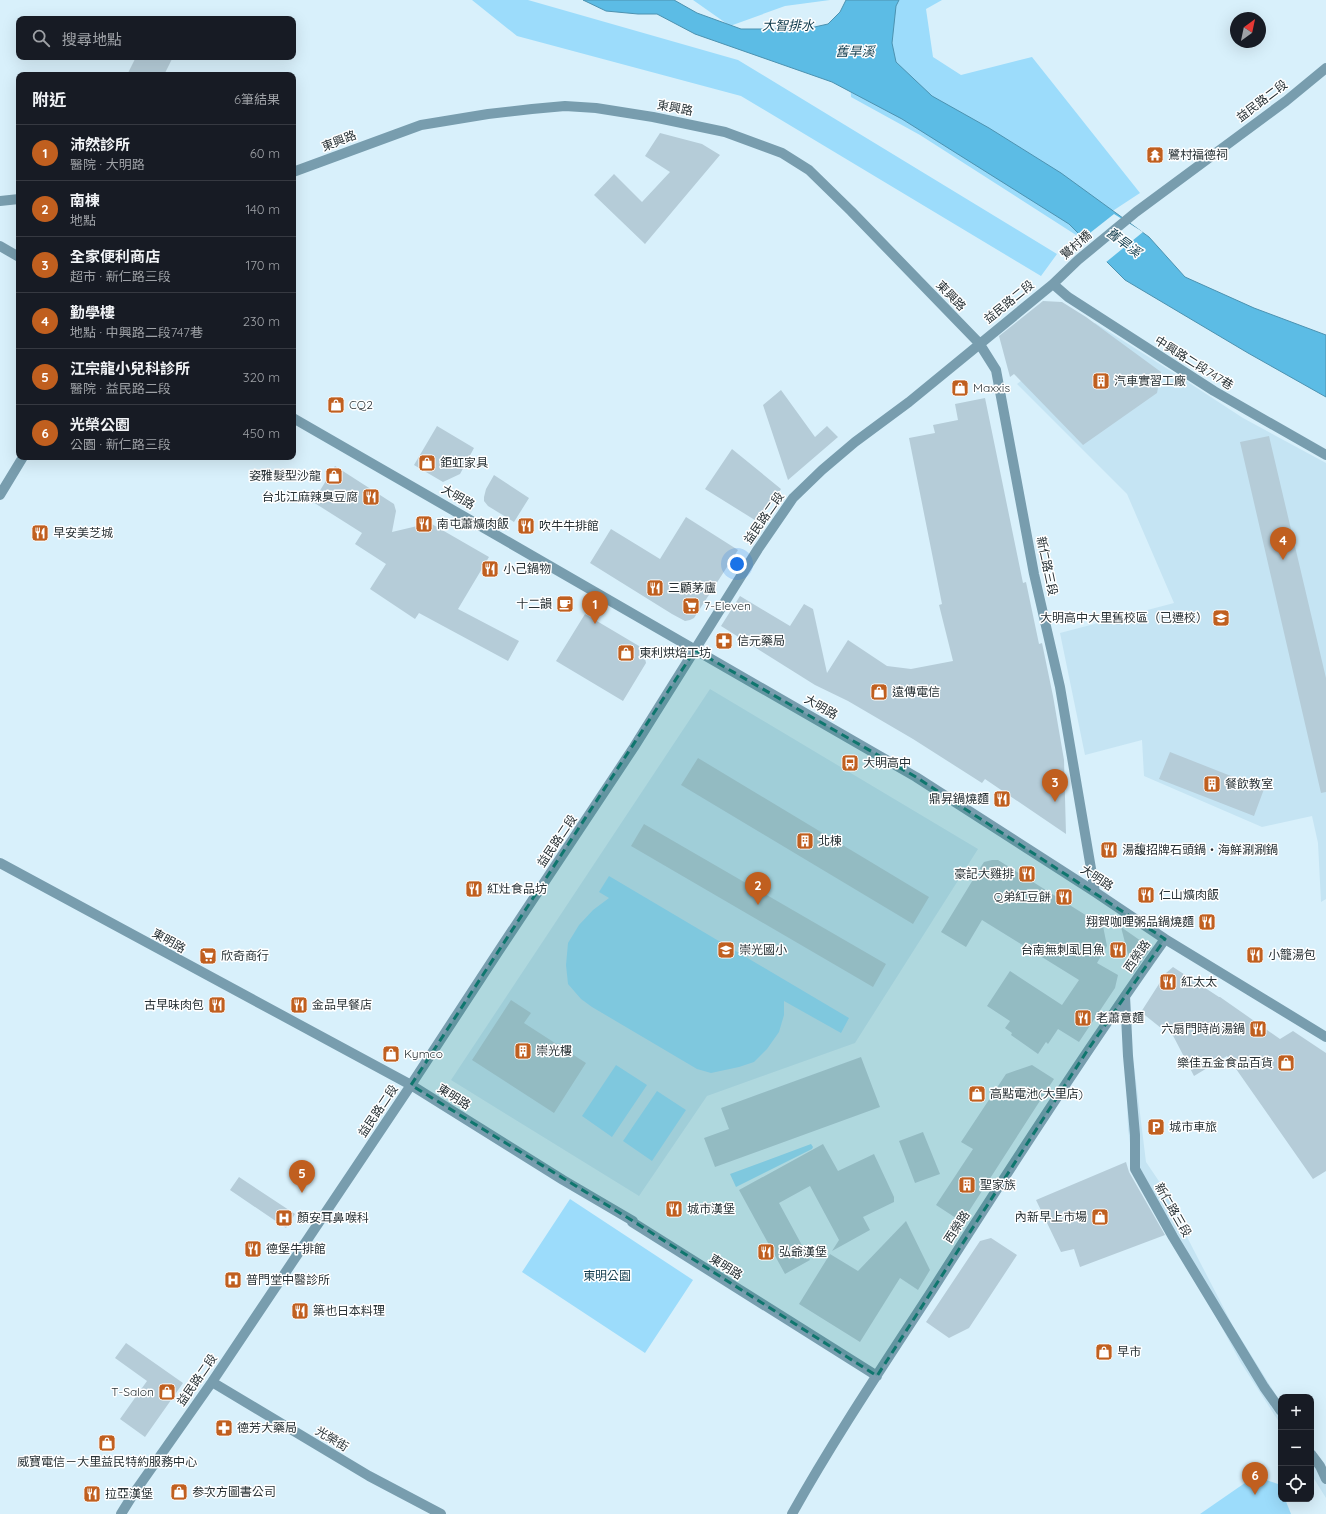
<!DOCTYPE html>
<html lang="zh-TW">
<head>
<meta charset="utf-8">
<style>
  :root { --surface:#171b24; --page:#242831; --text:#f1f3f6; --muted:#9ea1a6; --line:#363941; --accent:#c05f1f }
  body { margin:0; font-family:Quicksand,"Noto Sans TC",sans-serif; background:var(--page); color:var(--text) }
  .controls { position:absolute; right:12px; bottom:12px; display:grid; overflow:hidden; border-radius:8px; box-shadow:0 4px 16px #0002 }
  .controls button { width:36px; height:36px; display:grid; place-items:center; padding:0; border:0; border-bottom:1px solid var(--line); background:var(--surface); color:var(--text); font:20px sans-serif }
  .compass { position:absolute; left:1230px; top:12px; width:36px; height:36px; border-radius:50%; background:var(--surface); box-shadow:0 4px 16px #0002; rotate:33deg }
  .you { position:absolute; left:737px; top:564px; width:14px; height:14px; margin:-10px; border:3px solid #fff; border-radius:50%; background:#1a73e8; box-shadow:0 0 0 6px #1a73e833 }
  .badge { display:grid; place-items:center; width:26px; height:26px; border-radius:50%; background:var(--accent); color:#fff; font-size:13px; font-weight:700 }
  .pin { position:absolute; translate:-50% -33px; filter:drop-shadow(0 1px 2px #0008) }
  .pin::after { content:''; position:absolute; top:21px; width:14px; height:12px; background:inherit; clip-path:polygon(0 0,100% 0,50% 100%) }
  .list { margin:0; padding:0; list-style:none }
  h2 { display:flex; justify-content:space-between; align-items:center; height:52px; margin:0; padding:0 16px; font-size:17px }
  h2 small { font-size:13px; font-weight:400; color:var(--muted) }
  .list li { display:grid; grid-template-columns:26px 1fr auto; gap:12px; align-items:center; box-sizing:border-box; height:56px; padding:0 16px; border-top:1px solid var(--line) }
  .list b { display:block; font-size:15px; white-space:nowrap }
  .list p { margin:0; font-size:13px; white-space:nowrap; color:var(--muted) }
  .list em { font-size:13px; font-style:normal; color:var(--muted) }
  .icon { flex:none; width:22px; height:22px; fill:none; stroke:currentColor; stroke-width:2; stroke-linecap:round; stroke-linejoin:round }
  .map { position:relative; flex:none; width:1326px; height:1514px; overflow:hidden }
  .search { position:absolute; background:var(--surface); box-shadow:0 4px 16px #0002; left:16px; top:16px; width:280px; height:44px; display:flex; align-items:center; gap:10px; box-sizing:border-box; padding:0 14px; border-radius:8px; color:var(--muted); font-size:15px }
  .panel { position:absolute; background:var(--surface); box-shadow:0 4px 16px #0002; left:16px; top:72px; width:280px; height:388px; border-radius:8px }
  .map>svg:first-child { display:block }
  .built { fill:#c5e4f3 }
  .green { fill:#9cdcfb }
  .water { fill:#5cbce5; stroke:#4c92b0 }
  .pier { fill:#d8f0fb }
  .building { fill:#b5ccd8 }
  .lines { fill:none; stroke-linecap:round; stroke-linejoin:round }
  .minor { stroke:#789dae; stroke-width:10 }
  .marked { fill:#0f766e; fill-opacity:0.2; stroke:#0f766e; stroke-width:3; stroke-dasharray:8 5; stroke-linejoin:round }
  .labels { text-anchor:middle; stroke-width:3; stroke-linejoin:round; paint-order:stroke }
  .street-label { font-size:12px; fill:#273135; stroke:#fff }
  .poi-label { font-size:12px; fill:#273135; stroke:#fff; text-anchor:start }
  .park-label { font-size:12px; fill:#0f3a4c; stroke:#fff }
  .water-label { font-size:13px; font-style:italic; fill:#0d394a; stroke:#fff }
</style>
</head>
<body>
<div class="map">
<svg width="1326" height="1514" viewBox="0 0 1326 1514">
  <rect width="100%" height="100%" fill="#d8f0fb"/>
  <path class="built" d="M1095,323l79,50 69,45 83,45v436l-5,3 -3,-59 -6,-27 -50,11 -118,-51 -2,-36 -57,15 -25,-122 114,-30 -47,-109 -110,-110z
    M710,689l268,160 -123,194 -148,53 -68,100 -188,-116z
    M1124,1023l10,42 12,97 27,40 14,35 46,89 48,77v22l-40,-62 -85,-157 -24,-48 -4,-29z
    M1311,1450l15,23v25l-15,-24z"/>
  <path class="green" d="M472,0h56l210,60 319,194 -16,22 -300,-180 -224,-60z
    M693,0h137l-45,6 -55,20z
    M892,0h50l-16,9 7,48 28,18 71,-18 108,136 -64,42 -156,-100 -69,-38 -3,-59z
    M609,876l240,142 -8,15 -57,-32v14l-5,17 -12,17 -13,13 -15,5 -28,6 -14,-4 -105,-62 -11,-8 -13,-15 -2,-19 2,-22 11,-18 14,-15 16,-12 -10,-6z
    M616,1065l31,20 -35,52 -30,-21z
    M657,1091l29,19 -34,51 -29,-20z
    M811,1144l2,3 -1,2 -76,38 -6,-13z
    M570,1199l123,81 -48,73 -123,-81z
    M1255,1476l23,8 3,6v9h4l6,15h-91z"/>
  <path class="water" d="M583,0h91l23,13 44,16h42l27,-1 18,-4 12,-12 6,-12h53l-3,6 -4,37 4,19 36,34 57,32 72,45 88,64 36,40 69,31 72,27v62l-78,-44 -123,-73 -56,-56 -167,-105 -70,-37 -137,-48 -38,-20h-19l-32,-3z"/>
  <path class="pier" d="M1114,214l29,18 -38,31 -24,-23z"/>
  <path class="building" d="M136,57h37l-9,18h-37z
    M660,133l42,11 18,11 -75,89 -51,-49 20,-21 28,28 28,-30 -25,-16z
    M1043,301l19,1 24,15 75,55 -4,21 -74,52 -69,-71 -4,3 -11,-41z
    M781,390l34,47 12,-11 11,11 -50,43 -25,-75z
    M985,398l38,185 3,-1 13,62 3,-1 11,53 11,64 2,74 -81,-55 -3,4 -69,-44 -65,-38 -33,-16 -94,-59 19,-30 50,30 14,-22 9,5 14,64 21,-33 39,26 24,3 42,-8 -14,-56 3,-1 -33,-166 26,-5 -2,-8 25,-5 -3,-16z
    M437,426l37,22 -14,26 -17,8 -29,-17z
    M1269,436l57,242v114l-5,1 -81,-351z
    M732,449l49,40 -23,33 -53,-33z
    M335,466l59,38 2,7 -4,21 38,-9 59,34 -31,52 61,32 -11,20 -89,-48 -4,6 -45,-30 16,-25 -31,-20 7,-11 -49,-31z
    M494,475l35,23 -15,24 -26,-16 -4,-5v-4l2,-8z
    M686,517l52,33 -44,68 -4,2 -5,1 -13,-7 -82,-51 21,-34 49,30z
    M585,614l54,32 5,8 2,9 -23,38 -67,-40z
    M1170,752l94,37 -10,27 -95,-37z
    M698,758l231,139 -16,27 -232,-139z
    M644,824l242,140 -13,23 -242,-141z
    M992,860h6l105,66 4,20 -10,17 21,12 -3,13 -36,54 -21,-13 -10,15 -2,-2 -8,12 -27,-19 1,-2 -7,-5 5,-7 -23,-15 23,-35 52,34 17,-25 -97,-60 -16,27 -25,-15 41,-67 2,-3z
    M1121,927l30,21 -18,26z
    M1173,967l46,30h1l60,42 13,-8 33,22v118l-13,8 -86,-123 -33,20 -27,-52 -6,4 -20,-16 25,-39z
    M511,1000l20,13 -7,10 62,40 -32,50 -82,-53z
    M861,1057l19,50 -165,60 -11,-29 25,-9 -8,-21z
    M1032,1065l22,14 -92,143 -26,-17 37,-56 -12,-7 45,-68z
    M923,1132l17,42 -25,9 -16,-42z
    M823,1144l15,27 36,-17 20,43v5l-31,15 7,13 -38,21 7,-11 -29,-54 -31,17 31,57 -25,14 -46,-84z
    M1126,1162l3,10 36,63 -85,32 -6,-18 -13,3 -25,-52z
    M239,1177l56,37 -9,14 -56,-38z
    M906,1221l24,49 -12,20 -18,-12 -40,64 -61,-38 31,-50 28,17z
    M991,1238l26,17 -48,73 -20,10 -23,-16 54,-81z
    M126,1343l57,40 -38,54 -25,-18 27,-38 -32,-23z"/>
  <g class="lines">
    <path class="minor" d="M293,172l128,-47 67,-11 44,-5 33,-3 31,2 57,9 72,15 57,21 27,17 42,41 128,132 17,27 38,204 26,113 35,205
      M0,201l19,-2
      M0,246l19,11
      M1053,284l15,13 146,94 112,64
      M293,418l623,359 179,115 70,47 161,98
      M0,495l23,-38
      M0,863l411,222 152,95 70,41 -1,1 245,154
      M1125,996l3,60 7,79v34l38,68 91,150 17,24
      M212,1382l157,94 72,38
      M1311,1454l9,12 6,13
      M121,1514l13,-21 78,-111 199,-297 87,-133 136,-205 124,-198 35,-51 29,-28 33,-28 54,-40 144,-118 25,-24 58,-48 150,-111 40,-33
      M792,1514c43,-77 93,-151 141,-225 75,-118 151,-236 232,-350"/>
  </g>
  <path class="marked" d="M695,650l221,127 249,162 -78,112 -210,325 -244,-155 -222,-136z"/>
  <defs>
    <g id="temple-square" transform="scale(0.9)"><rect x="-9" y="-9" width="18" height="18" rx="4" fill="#c05f1f" stroke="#fff"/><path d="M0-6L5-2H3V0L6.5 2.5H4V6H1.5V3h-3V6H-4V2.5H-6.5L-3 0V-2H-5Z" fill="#fff"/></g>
    <g id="building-square" transform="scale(0.9)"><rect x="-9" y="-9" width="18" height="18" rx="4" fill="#c05f1f" stroke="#fff"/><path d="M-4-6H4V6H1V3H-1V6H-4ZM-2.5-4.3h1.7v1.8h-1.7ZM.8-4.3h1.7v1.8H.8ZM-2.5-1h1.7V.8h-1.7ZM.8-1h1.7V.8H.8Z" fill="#fff"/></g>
    <g id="shop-square" transform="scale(0.9)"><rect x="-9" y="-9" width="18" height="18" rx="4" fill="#c05f1f" stroke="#fff"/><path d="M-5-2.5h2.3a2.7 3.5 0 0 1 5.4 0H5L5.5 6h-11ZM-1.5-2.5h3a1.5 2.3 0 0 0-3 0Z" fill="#fff"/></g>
    <g id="restaurant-square" transform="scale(0.9)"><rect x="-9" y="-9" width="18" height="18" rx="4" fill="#c05f1f" stroke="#fff"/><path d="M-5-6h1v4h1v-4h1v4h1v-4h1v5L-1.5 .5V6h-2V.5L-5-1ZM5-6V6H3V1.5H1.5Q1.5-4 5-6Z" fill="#fff"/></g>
    <g id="cafe-square" transform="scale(0.9)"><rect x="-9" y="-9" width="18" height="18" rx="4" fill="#c05f1f" stroke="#fff"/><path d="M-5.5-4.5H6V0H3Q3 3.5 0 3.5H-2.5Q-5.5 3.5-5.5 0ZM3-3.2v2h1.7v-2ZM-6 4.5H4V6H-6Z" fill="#fff"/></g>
    <g id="supermarket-square" transform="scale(0.9)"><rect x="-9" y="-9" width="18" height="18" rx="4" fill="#c05f1f" stroke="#fff"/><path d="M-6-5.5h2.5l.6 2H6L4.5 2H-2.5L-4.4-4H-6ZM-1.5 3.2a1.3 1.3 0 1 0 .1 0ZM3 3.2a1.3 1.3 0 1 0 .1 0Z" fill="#fff"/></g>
    <g id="school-square" transform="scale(0.9)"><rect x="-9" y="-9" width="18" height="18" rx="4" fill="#c05f1f" stroke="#fff"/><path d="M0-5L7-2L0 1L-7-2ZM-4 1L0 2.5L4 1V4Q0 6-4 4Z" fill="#fff"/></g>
    <g id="pharmacy-square" transform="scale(0.9)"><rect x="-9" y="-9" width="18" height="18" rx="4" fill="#c05f1f" stroke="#fff"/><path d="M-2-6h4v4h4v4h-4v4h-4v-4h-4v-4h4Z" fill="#fff"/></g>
    <g id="bus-square" transform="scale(0.9)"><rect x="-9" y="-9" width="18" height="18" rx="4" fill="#c05f1f" stroke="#fff"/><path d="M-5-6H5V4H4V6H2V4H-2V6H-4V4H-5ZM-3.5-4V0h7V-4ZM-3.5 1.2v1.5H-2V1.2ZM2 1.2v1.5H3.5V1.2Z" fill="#fff"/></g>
    <g id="parking-square" transform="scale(0.9)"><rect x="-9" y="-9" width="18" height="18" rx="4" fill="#c05f1f" stroke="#fff"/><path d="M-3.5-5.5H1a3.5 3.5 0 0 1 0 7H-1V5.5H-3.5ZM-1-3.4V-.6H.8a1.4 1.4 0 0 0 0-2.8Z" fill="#fff"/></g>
    <g id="hospital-square" transform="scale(0.9)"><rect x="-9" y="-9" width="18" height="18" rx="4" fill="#c05f1f" stroke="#fff"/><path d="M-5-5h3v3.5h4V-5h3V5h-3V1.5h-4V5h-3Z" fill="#fff"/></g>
  </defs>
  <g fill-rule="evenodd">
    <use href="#temple-square" x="1155" y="155"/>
    <use href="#building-square" x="1101" y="381"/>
    <use href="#shop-square" x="960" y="388"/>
    <use href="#shop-square" x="336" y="405"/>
    <use href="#shop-square" x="427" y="463"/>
    <use href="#shop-square" x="334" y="476"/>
    <use href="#restaurant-square" x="371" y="497"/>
    <use href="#restaurant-square" x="424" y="524"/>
    <use href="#restaurant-square" x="526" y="526"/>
    <use href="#restaurant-square" x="40" y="533"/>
    <use href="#restaurant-square" x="490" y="569"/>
    <use href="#restaurant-square" x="655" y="588"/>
    <use href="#cafe-square" x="565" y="604"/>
    <use href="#supermarket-square" x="691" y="606"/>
    <use href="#school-square" x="1221" y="618"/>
    <use href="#pharmacy-square" x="724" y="641"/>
    <use href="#shop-square" x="626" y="653"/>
    <use href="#shop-square" x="879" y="692"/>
    <use href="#bus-square" x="850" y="763"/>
    <use href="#building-square" x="1212" y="784"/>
    <use href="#restaurant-square" x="1002" y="799"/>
    <use href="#building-square" x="805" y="841"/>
    <use href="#restaurant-square" x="1109" y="850"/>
    <use href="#restaurant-square" x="1027" y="874"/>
    <use href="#restaurant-square" x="474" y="889"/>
    <use href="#restaurant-square" x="1146" y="895"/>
    <use href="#restaurant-square" x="1064" y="897"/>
    <use href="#restaurant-square" x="1207" y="922"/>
    <use href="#school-square" x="726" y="950"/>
    <use href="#restaurant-square" x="1118" y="950"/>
    <use href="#restaurant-square" x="1255" y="955"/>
    <use href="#supermarket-square" x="208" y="956"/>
    <use href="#restaurant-square" x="1168" y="982"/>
    <use href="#restaurant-square" x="217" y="1005"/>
    <use href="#restaurant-square" x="299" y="1005"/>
    <use href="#restaurant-square" x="1083" y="1018"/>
    <use href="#restaurant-square" x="1258" y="1029"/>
    <use href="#building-square" x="523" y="1051"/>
    <use href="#shop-square" x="391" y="1054"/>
    <use href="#shop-square" x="1286" y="1063"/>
    <use href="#shop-square" x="977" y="1094"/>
    <use href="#parking-square" x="1156" y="1127"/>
    <use href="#building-square" x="967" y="1185"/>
    <use href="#restaurant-square" x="674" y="1209"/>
    <use href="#shop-square" x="1100" y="1217"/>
    <use href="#hospital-square" x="284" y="1218"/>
    <use href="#restaurant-square" x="253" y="1249"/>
    <use href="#restaurant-square" x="766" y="1252"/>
    <use href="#hospital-square" x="233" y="1280"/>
    <use href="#restaurant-square" x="300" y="1311"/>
    <use href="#shop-square" x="1104" y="1352"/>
    <use href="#shop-square" x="167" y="1392"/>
    <use href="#pharmacy-square" x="224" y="1428"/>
    <use href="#shop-square" x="107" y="1443"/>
    <use href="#shop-square" x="179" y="1492"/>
    <use href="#restaurant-square" x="92" y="1494"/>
  </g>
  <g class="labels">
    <g class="street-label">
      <text transform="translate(1262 101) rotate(-37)" y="4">益民路二段</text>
      <text transform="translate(675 108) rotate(11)" y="4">東興路</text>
      <text transform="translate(339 141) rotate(-21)" y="4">東興路</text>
      <text transform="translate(1076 245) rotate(-41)" y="4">鷺村橋</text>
      <text transform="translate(951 296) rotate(46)" y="4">東興路</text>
      <text transform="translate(1009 302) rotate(-39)" y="4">益民路二段</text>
      <text transform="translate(1194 363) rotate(32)" y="4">中興路二段747巷</text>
      <text transform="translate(458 497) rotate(30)" y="4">大明路</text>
      <text transform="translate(764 518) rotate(-55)" y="4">益民路二段</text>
      <text transform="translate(1047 566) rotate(78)" y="4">新仁路三段</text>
      <text transform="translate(821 707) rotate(30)" y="4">大明路</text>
      <text transform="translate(557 841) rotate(-56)" y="4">益民路二段</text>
      <text transform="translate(1097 878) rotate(33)" y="4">大明路</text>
      <text transform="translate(169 941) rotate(29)" y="4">東明路</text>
      <text transform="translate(1137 956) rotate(-55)" y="4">西榮路</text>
      <text transform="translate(454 1097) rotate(32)" y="4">東明路</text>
      <text transform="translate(378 1111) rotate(-56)" y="4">益民路二段</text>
      <text transform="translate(1173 1210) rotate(60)" y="4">新仁路三段</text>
      <text transform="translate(957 1227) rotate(-57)" y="4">西榮路</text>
      <text transform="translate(726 1267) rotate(32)" y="4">東明路</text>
      <text transform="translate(197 1380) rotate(-55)" y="4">益民路二段</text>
      <text transform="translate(332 1439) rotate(31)" y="4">光榮街</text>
    </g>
    <g class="poi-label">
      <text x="1168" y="159">鷺村福德祠</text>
      <text x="1114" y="385">汽車實習工廠</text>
      <text x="973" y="392">Maxxis</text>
      <text x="349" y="409">CQ2</text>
      <text x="440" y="467">鉅虹家具</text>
      <text x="321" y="480" text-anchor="end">姿雅髮型沙龍</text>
      <text x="358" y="501" text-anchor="end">台北江麻辣臭豆腐</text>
      <text x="437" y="528">南屯蕭爌肉飯</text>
      <text x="539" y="530">吹牛牛排館</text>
      <text x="53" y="537">早安美芝城</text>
      <text x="503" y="573">小己鍋物</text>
      <text x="668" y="592">三顧茅廬</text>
      <text x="552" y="608" text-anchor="end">十二韻</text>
      <text x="704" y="610">7-Eleven</text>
      <text x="1208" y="622" text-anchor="end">大明高中大里舊校區（已遷校）</text>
      <text x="737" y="645">信元藥局</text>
      <text x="639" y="657">東利烘焙工坊</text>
      <text x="892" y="696">遠傳電信</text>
      <text x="863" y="767">大明高中</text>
      <text x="1225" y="788">餐飲教室</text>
      <text x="989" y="803" text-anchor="end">鼎昇鍋燒麵</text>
      <text x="818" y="845">北棟</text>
      <text x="1122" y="854">湯馥招牌石頭鍋‧海鮮涮涮鍋</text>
      <text x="1014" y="878" text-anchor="end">豪記大雞排</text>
      <text x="487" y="893">紅灶食品坊</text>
      <text x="1159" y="899">仁山爌肉飯</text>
      <text x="1051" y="901" text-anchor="end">Q弟紅豆餅</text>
      <text x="1194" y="926" text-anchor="end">翔賀咖哩粥品鍋燒麵</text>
      <text x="739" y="954">崇光國小</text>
      <text x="1105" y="954" text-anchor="end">台南無刺虱目魚</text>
      <text x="1268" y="959">小籠湯包</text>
      <text x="221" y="960">欣奇商行</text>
      <text x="1181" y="986">紅太太</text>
      <text x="204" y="1009" text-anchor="end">古早味肉包</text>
      <text x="312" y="1009">金品早餐店</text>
      <text x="1096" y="1022">老蕭意麵</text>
      <text x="1245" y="1033" text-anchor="end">六扇門時尚湯鍋</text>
      <text x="536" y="1055">崇光樓</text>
      <text x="404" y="1058">Kymco</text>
      <text x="1273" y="1067" text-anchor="end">樂佳五金食品百貨</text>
      <text x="990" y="1098">高點電池(大里店)</text>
      <text x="1169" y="1131">城市車旅</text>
      <text x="980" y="1189">聖家族</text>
      <text x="687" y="1213">城市漢堡</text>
      <text x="1087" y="1221" text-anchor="end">內新早上市場</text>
      <text x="297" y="1222">顏安耳鼻喉科</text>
      <text x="266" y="1253">德堡牛排館</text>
      <text x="779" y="1256">弘爺漢堡</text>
      <text x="246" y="1284">普門堂中醫診所</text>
      <text x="313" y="1315">築也日本料理</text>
      <text x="1117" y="1356">早市</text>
      <text x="154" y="1396" text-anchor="end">T-Salon</text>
      <text x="237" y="1432">德芳大藥局</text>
      <text x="107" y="1466" text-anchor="middle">威寶電信－大里益民特約服務中心</text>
      <text x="192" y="1496">参次方圖書公司</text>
      <text x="105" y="1498">拉亞漢堡</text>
    </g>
    <g class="park-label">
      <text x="607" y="1280">東明公園</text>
    </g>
    <g class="water-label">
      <text x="788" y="30">大智排水</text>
      <text x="855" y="56">舊旱溪</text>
      <text transform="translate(1124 242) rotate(37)" y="5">舊旱溪</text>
    </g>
  </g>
</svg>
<div class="controls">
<button>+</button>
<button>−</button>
<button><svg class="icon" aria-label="locate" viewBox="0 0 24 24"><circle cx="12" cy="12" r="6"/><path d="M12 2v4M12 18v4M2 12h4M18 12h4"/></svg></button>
</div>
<svg class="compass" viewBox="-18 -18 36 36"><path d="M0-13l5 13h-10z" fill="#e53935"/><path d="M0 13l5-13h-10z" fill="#9ea1a6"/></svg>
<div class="you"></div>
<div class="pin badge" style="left:595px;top:624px">1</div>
<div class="pin badge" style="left:758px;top:905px">2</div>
<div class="pin badge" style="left:1055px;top:802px">3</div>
<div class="pin badge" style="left:1283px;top:560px">4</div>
<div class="pin badge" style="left:302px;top:1193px">5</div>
<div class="pin badge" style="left:1255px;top:1495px">6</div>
<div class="search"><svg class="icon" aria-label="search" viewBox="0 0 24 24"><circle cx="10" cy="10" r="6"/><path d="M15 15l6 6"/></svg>搜尋地點</div>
<section class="panel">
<h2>附近<small>6筆結果</small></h2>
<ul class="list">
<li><span class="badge">1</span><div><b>沛然診所</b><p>醫院 · 大明路</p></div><em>60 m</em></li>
<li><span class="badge">2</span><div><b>南棟</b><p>地點</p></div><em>140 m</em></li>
<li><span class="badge">3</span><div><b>全家便利商店</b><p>超市 · 新仁路三段</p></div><em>170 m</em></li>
<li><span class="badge">4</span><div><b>勤學樓</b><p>地點 · 中興路二段747巷</p></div><em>230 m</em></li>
<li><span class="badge">5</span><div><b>江宗龍小兒科診所</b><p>醫院 · 益民路二段</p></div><em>320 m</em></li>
<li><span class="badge">6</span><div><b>光榮公園</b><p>公園 · 新仁路三段</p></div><em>450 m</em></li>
</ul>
</section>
</div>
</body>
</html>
